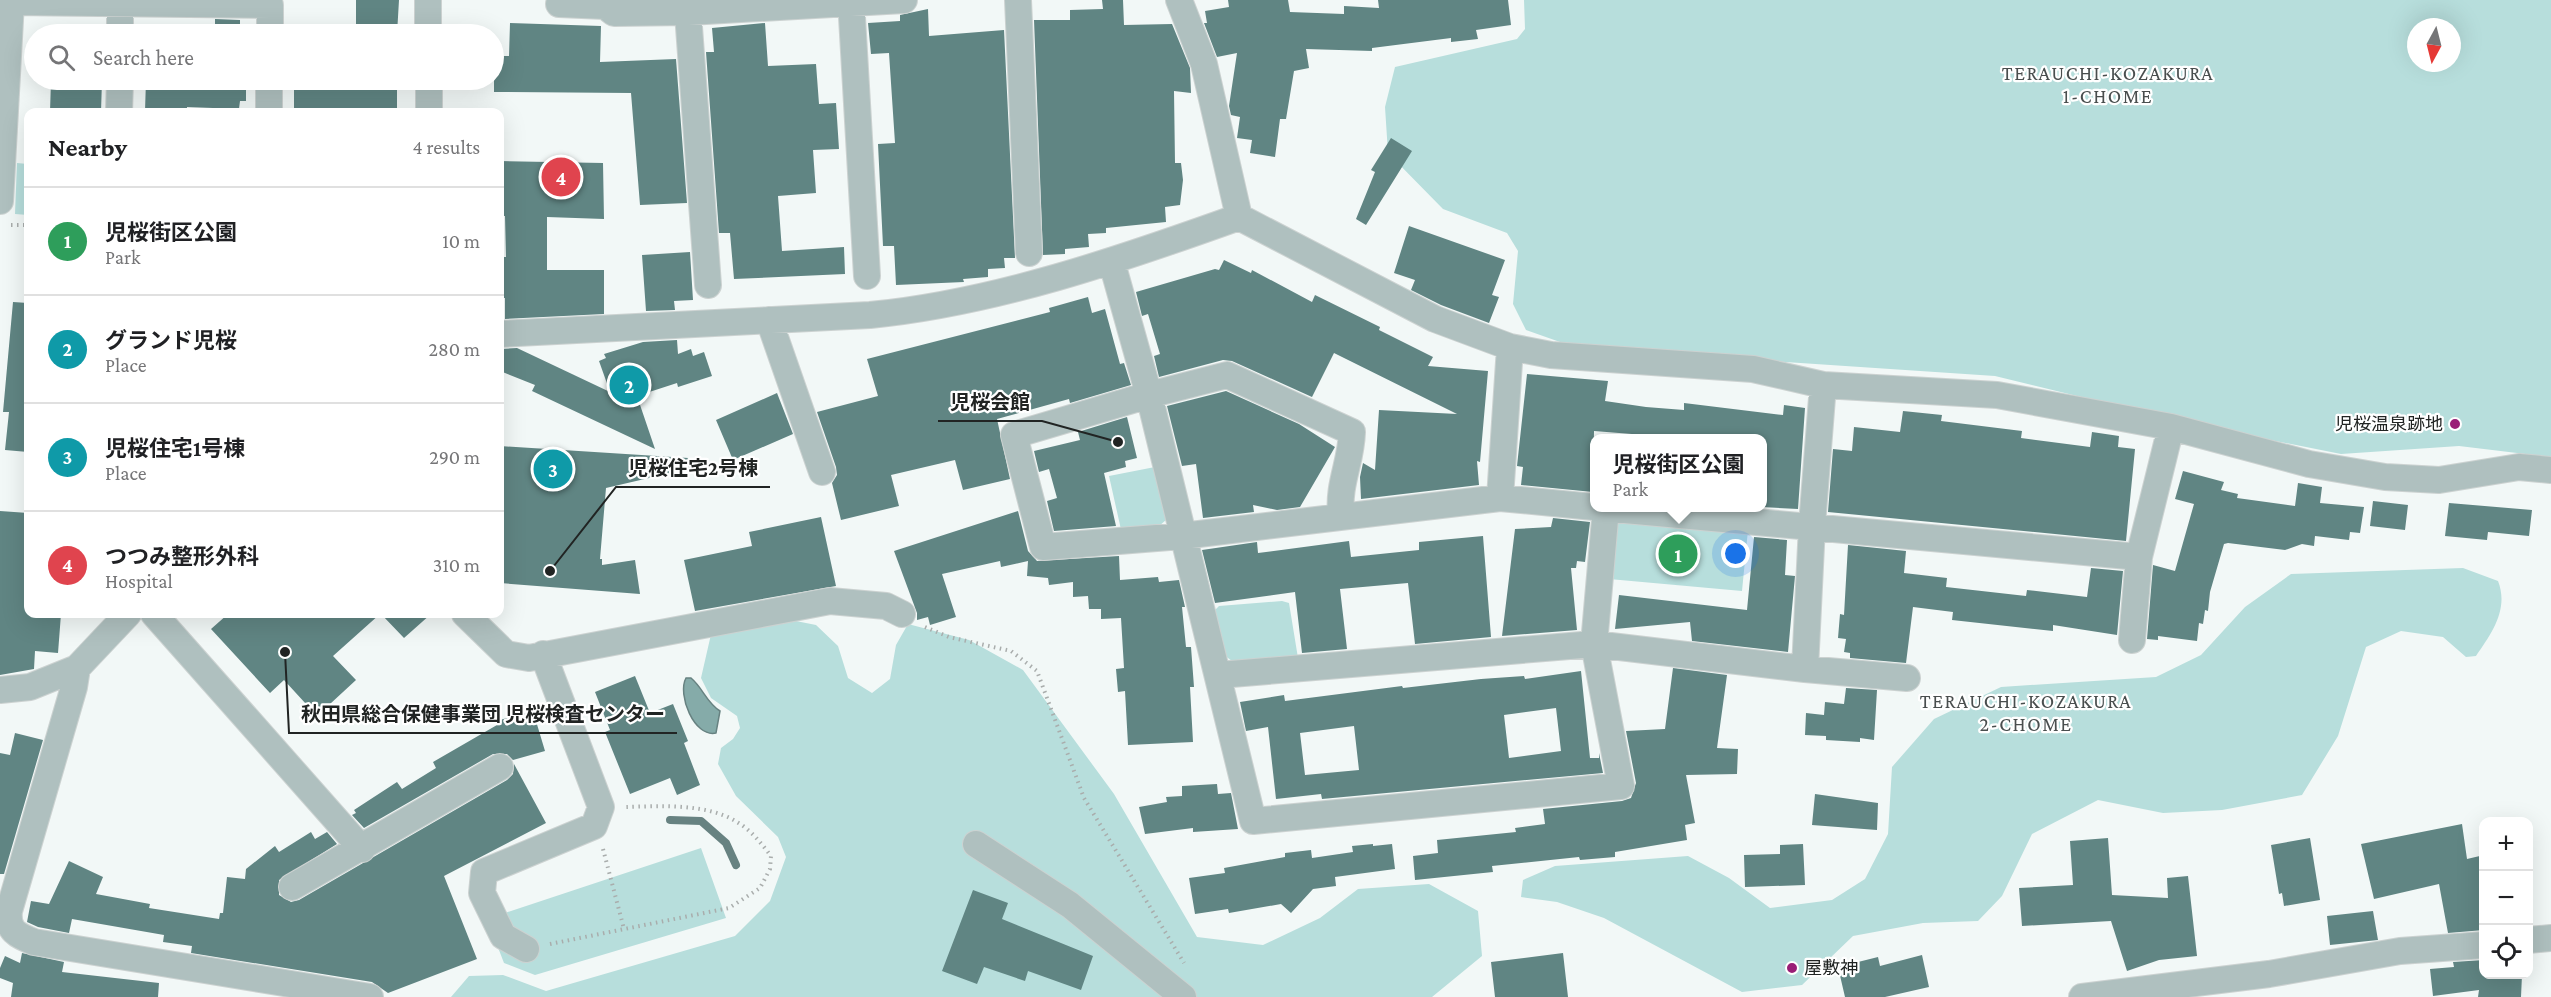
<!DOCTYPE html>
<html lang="en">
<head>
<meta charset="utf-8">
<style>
  :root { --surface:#fff; --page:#f2f2f2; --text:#202124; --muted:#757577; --line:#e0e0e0; --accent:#1a73e8 }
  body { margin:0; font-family:"Crimson Pro","Noto Sans JP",serif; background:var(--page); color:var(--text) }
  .controls { position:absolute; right:18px; bottom:18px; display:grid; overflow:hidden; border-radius:12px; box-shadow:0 6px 24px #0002 }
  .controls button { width:54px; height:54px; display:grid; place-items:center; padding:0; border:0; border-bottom:2px solid var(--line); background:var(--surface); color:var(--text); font:30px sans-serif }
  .compass { position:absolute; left:2407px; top:18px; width:54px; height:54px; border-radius:50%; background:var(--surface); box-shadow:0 6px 24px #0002; rotate:187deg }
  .you { position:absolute; left:1736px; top:554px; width:21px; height:21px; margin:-15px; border:4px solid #fff; border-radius:50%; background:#1a73e8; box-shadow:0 0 0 9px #1a73e833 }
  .badge { display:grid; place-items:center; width:39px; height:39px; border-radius:50%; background:var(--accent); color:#fff; font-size:20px; font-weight:700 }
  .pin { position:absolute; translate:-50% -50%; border:3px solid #fff; box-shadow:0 2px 6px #0006 }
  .popup { position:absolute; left:1590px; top:434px; width:177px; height:78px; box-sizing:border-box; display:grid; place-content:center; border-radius:12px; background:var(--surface); filter:drop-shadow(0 2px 4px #0005); font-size:20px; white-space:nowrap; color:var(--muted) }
  .popup b { font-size:22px; color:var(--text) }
  .popup::after { content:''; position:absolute; left:50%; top:100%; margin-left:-12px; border:12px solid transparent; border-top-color:var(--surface) }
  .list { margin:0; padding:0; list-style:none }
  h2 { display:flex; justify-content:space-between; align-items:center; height:78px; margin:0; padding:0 24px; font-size:26px }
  h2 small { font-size:20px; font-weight:400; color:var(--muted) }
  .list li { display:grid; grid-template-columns:39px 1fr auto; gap:18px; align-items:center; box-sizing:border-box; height:108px; padding:0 24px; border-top:2px solid var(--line) }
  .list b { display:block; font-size:22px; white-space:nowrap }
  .list p { margin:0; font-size:20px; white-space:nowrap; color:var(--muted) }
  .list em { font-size:20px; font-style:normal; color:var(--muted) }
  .icon { flex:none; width:33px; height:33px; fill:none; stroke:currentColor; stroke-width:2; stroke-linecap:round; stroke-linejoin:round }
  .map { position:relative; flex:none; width:2551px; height:997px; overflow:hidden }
  .search { position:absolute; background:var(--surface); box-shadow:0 6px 24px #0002; left:24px; top:24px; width:480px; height:66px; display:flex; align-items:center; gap:15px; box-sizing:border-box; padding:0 21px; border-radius:33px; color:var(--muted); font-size:22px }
  .panel { position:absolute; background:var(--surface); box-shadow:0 6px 24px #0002; left:24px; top:108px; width:480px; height:510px; border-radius:12px }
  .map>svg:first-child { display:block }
  .green { fill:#b7dedc; fill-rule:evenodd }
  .water { fill:#85aba9; stroke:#678281; stroke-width:1.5 }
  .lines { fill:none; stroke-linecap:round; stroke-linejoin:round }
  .stream { stroke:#678281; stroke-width:8 }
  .building { fill:#608583; fill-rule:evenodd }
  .minor-casing { stroke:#ccd2d1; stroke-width:28 }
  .path { stroke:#a9adac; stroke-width:4; stroke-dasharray:1.5 4.5; stroke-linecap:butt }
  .minor { stroke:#afc0bf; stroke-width:26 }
  .poi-dot { fill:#991d76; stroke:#fff; stroke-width:2 }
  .labels { text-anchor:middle; stroke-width:4.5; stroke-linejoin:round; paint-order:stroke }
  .poi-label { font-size:18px; fill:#212423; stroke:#fff; text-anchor:end }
  .neighbourhood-label { font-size:20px; letter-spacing:1.5px; fill:#494e4e; stroke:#fff }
  .leader { fill:none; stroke:#212423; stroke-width:2 }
  .callout-dot { fill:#212423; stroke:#fff; stroke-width:2 }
  .callout-label { font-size:20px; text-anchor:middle; font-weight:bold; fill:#212423; stroke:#fff; stroke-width:4.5; stroke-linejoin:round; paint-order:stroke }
</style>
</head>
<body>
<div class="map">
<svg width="2551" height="997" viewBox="0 0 2551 997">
  <rect width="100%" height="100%" fill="#f2f8f7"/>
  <path class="green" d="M1524,0h1027v457l-92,-11 -118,8 -141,-28 -205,-50 -418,-28 -51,-18 -13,-26 5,-53 -11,-18 -64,-24 -55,-56 -3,-46 10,-40 122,-28 8,-10zM2416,27h36v36h-36z
    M17,163l11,1v51l-13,-1z
    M1155,467l11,53 -7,6 -37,8 -13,-58z
    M1614,518l134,12 -6,61 -133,-12z
    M2463,568l35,13c11,28 -6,52 -22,75l-10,1 -23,-20 -42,-6 -35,16 -28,89 -36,59 -80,15 -59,3 -65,-13 -66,34 -30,62 -24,25 -55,2 -70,13 -51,49 -60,7 -138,-74 -47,-16 -36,-5 2,-17 32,-14 133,-10 41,22 41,30 62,-8 33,-21 23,-45 4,-67 42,-48 67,-32 155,-10 45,-22 44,-48 46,-33z
    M1282,601l7,2 9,55 -66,3 -8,-6 -11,-43 6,-6z
    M761,614l55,11 22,21 10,32 24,15 18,-14 6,-34 12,-21 61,16 54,30 91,124 83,143 66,8 57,-27 38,-29 71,-5 49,27 4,45 -50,41h-981l18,-21 34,-1 43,16 189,-55 35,-35 16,-44 -8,-20 -42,-41 -18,-32 3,-16 12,-9 7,-11 -3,-12 -26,-18 -10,-20 11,-48z
    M701,848l25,70 -191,57 -31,-12 -17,-44z"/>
  <path class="water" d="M686,678h5c12,10 15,24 29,33l-4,22c-22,5 -39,-39 -30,-55z"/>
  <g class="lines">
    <path class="stream" d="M670,820l31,1 25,22 10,22"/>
  </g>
  <path class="building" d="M356,0h43l-2,34h-41z
    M1102,0h21l1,25 48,-1 18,44 1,25 -17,-2 1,72h6l2,17 -3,25 -15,2 1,15 -60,6v5l-18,1 1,13 -24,2v5l-22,1 -9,-235h36v-10l33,-1z
    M1228,0h60l2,12 54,2v-8l35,2 -1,-8h130l3,25 -35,5 2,9 -27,3v-4l-79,10v3l-66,-2 3,19 -15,3 -8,48h-6l-5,38 -25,-4 2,-13 -15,-2 3,-21 -9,-2 -2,-9 8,-53 -20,4 -13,-34h3l-2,-12 24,-4z
    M928,9l1,27 75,-6 11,228h-11l1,10 -17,1v8l-25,2 1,3 -68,3 -2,-39h-11l-5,-102 17,-1 -6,-90 -18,1 -3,-31 32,-2v-6z
    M215,19l25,1v14h-25z
    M510,23l91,3 -1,36 76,-3 11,144 -47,2 -9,-112 -137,-1v-36h15z
    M765,23l3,43 48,-2 3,40 17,-1 3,46 -26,1 3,43 -38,3 4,55 62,-4 1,27 -111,5 -4,-46h-11l-13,-181h8l-2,-24z
    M51,80h51l-1,32h-51z
    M146,80h100v21h-6l-1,8 -52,-2v5l-42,-1z
    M299,80h98v32h-103v-24h5z
    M1391,138l21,13 -46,74 -10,-6 19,-47 -4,-2z
    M500,161l103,2 1,56 -57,-2v53h57v44l-99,5v-21h-5v-41h6l-1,-41h-3z
    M1409,226l96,34 -13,35 7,2 -10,26 -48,-18 -30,-15 4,-10 -21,-7z
    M690,252l3,48 -19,1 1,9 -29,1 -4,-56z
    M1224,260l27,13 1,-3 60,32 3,-7 65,32 -1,3 54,27 -5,9 60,5 -8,91 -3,-1 2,24 -118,14 -1,-22 3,-14 12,7 4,-60 78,4 -123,-61 -22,44 -80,-36 -9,-1 -64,17 -5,-21 6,-2 -12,-40 -6,2 -6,-24 79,-23 4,1z
    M1088,297l4,16 13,-4 15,55 4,-1 7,22 -61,18 -1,-4 -72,20 13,60 -47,11 -8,-30 -64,15 8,31 -58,14 -9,-37 5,-8 -1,-8 -19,-55 61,-16 -11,-37 183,-47 -1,-4z
    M13,302l15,1v149l-23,-2 4,-38h-6z
    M677,340l1,14 13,-5 2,7 11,-4 8,24 -34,11 -1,-4 -40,13 18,53 -123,-58 3,-6 -35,-14v-22l17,-1 93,44 -11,-31 7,-3 -2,-4 39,-12z
    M1527,374l81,7 -3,20 41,6 38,3v-7l99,12 1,-10 21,3 -7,101 -36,-2 2,-69h-82l-88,-7 -1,61 -72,-7 2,-18 -6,-1z
    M1226,391l73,33 36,23 -35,60 -23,3 -24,-5 1,7 -51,6 -7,-54 -14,2 -15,-60z
    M777,393l16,41 -60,26 -17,-40z
    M1903,411l39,4 -1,6 81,10 -1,7 69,9 2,-15 27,4 -1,11 17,2 -9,92 -298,-29 5,-63 19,2 2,-24 46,5z
    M1127,417l10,41 -12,3 1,6 -22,6 12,53 -62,5 -7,-30 10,-3 -8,-29 -10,3 -5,-21 46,-11 -2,-8z
    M500,446l204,13 1,6 -99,23 -6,71h2v6l33,-5 5,34 -140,-11z
    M2183,471l41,11 -3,8 17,4 -1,4 58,8 3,-23 24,4 -2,16 44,4 -4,26 -10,-1 -1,8 -34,-4 -1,10 -12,-2 -17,6 -57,-7 -4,1 -14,48 -2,19 -3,-1 -2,14 -4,-1 -2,18 -39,-5v4l-11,-1 6,-74 22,6 19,-67 -19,-5z
    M2373,501l35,4 -3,25 -35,-4z
    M2449,503l83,7 -3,26 -41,-4 -1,8 -42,-4z
    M0,511l28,2v101h33l-3,39 -23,-2 -1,18 -34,6z
    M1018,511l10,40 9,10 82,-5 1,24 38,-3 1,5 20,-2 6,27h-3l4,40h5l3,40h-4l3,55 -65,3 -3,-54 -7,1 -2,-23 8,-1 -3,-50 -20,1v-10h-12l-1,-13 -15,1v-15l-24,3 -1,-7 -21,-2 1,-15 -27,6 -1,-6 -58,13 14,43 -26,8 -2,-8 -11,3v-7l-23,-62z
    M821,517l15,69 -141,25 -11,-51 68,-14 -3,-14z
    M1553,518l37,4 -5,40 -8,-1 -1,7h-5l6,62 -75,6 13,-107 36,-2z
    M1483,536l8,101 -76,7 -7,-61 -68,6 7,60 -45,4 -7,-61 -80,11 -13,-53 55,-8 1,11 91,-12 2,16 68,-7v-8z
    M1754,537l33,3 -2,35 10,1 -7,76 -96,-11 -2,-19 -75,7 4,-34 128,15z
    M1848,545l58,6 -2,22 43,5 -1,9 80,9 1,-6 60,7 4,-29 32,3 -6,64 -64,-10v6l-101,-11 1,-8 -40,-5 -7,56 -56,-5v-5l-6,-1 2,-13 -8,-1 2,-24 4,1z
    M228,614h152l-47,42 23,24 -39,36 -33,-36 -14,13 -59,-64z
    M381,614h50l-27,24z
    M1673,668l54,7 -10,73 21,1 -1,25 -51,1 9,48 -10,2 2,15 -72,12v5l-35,3 -1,-3 -87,9 1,6 -78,8 -2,-24 25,-3 -1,-13 79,-8 -1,-4 30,-4 -2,-15 79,-8 9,-3 5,-15 -10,-52 39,-2z
    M1581,671l9,87h9v-5l4,20 -281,26 -1,-5 -45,5 -8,-72 -22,4 -6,-29 44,-7 1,6 117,-15 1,2 78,-9 43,-3 1,3zM1556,708l5,43 -52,7 -5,-43zM1354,726l5,44 -54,5 -5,-42z
    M635,676l15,37 23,-9 15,37 -4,2 16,42 -23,10 -7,-17 -40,16 -25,-62 5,-2 -15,-38z
    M1846,688l31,2 -3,50 -14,-2v4l-34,-2v-4l-21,-1 1,-22 18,2 1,-13 19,2z
    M533,711l12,40 -32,9 -6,-6h-14l-129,74 -12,-13 4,-2 -2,-3 43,-28 5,7 34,-21 -3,-6 64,-37 -1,-4z
    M15,733l28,7 -39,134h-4v-121l10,2z
    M514,764l32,59 -102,53 33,83 -89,34 -16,-11 -181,-29 1,-7 -29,-4 1,-7 -92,-16 -3,14 -31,-6 -11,-5 4,-21 18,3 20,-43 34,16 -7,17 54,10 -1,4 70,11 1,-6h3l4,-36 18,2 1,-10 29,-23 4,6 32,-20 4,7 12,-7 10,12 -58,36v15l12,7 8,-2 208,-120 6,-6z
    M1217,784l1,10 13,-1 7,36 -45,3v-4l-48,6 -6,-27 28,-5 -1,-5 16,-1v-10z
    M1815,794l63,9 -1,27 -65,-5z
    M2462,824l5,35 17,-4v75l-36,3 -9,-49 -65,15 -13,-55z
    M2108,838l4,57 56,3 -1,-20 21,-2 9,80 -38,4 -32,11 -16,-50 -89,5 -3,-38 54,-3 -3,-44z
    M2310,838l10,62 -36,6 -2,-13 -3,1 -8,-49z
    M1373,844v2l19,-2 3,25 -60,8 1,9 -23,3 -22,24 -10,-9 -52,9 -1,-4 -33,5 -6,-36 36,-5 -1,-5 61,-11v-4l26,-3 1,8 41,-6 -1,-6z
    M1803,844l2,41 -60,2 -1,-32 36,-1v-9z
    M973,890l35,13 -6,16 91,37 -12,34 -53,-19 -3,10 -41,-14 -7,17 -35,-13z
    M2373,911l5,29 -48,5 -3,-29z
    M22,953l42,9 -2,10 97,11 -1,14h-147l2,-14 -13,-5v-10l5,-12 15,7z
    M1563,953l5,44h-73l-4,-35z
    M1922,955l7,32 -44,10h-40l-7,-30 40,-10 2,9z
    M2484,960v15h38l-1,22h-43l1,-7 -46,6 -3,-27 24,-2 -1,-5z"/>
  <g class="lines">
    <g class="minor-casing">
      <path id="minor" d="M428,0v34
        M687,0l21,285
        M851,0l16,276
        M1018,0l11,253
        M1179,0l25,64 35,153
        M559,4l46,2 9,7 74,-1 216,-12
        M120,34v-31
        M429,80v32
        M119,112l1,-32
        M269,112v-32
        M0,201l11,-199 259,3v29
        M1112,263l37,132 104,426 368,-35 -27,-142 12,-136
        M769,320l53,152
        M500,334l370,-19c124,-12 252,-56 369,-98l196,102 75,28 41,8 202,14 70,16 174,10 174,32 138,37 76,13 54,3 80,-13 32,3
        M1500,498l10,-151
        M1603,508l536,49 32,-130
        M1341,515c-3,-32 10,-52 11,-83l-125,-57 -78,20 -135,40 29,112 139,-11 318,-38 94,9
        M154,614l208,235
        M465,614l41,40 23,4 301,-57 56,5 16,8
        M2132,640l7,-83
        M77,668l-3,19 -65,224c-2,20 8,24 25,31l336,55
        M1805,669l7,-144 11,-140
        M1219,675l375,-31 211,25 102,9
        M0,690l30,-3 47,-19 51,-54
        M976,844l94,61 113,92
        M292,887l208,-120
        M2528,940l23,-2
        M526,949l-23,-13 -21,-43 2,-21 110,-46 7,-19 -58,-153
        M2082,997l187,-23 131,-23 84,-6"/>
    </g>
    <path class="path" d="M11,225h17
      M925,627l24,10 62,14 26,20 47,127 100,165
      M603,849l21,80
      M550,944l179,-36 31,-20 10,-19 1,-13c-10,-13 -20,-26 -34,-34 -30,-19 -77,-16 -111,-15"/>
    <use href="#minor" class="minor"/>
  </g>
  <g class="poi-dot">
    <circle cx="2455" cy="424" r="6"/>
    <circle cx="1792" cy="968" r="6"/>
  </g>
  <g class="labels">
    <g class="poi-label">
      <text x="2443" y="430">児桜温泉跡地</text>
      <text x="1804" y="974" text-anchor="start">屋敷神</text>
    </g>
    <g class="neighbourhood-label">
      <text x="2108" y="80">TERAUCHI-KOZAKURA<tspan x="2108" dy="23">1-CHOME</tspan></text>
      <text x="2026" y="708">TERAUCHI-KOZAKURA<tspan x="2026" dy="23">2-CHOME</tspan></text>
    </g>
  </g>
  <path class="leader" d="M1118 442L1042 421H938M550 571L616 487H770M285 652L289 733H677"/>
  <g class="callout-dot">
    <circle cx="1118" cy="442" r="6"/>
    <circle cx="550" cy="571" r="6"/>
    <circle cx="285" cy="652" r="6"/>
  </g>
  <g class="callout-label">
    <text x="990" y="409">児桜会館</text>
    <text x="693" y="475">児桜住宅2号棟</text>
    <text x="483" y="721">秋田県総合保健事業団 児桜検査センター</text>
  </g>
</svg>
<div class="controls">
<button>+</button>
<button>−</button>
<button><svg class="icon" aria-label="locate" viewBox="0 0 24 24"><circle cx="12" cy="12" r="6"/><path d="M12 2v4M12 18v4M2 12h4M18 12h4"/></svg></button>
</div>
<svg class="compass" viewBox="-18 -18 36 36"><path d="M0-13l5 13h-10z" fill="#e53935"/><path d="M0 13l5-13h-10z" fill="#757577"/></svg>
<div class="you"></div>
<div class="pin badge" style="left:1678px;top:554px;background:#2e9e5b">1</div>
<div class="popup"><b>児桜街区公園</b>Park</div>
<div class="pin badge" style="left:629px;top:385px;background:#0f9aa8">2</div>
<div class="pin badge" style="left:553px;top:469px;background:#0f9aa8">3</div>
<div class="pin badge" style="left:561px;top:177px;background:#e0444e">4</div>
<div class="search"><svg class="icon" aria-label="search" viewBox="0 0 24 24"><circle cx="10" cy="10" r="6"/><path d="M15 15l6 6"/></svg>Search here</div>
<section class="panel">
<h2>Nearby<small>4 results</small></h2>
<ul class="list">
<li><span class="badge" style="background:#2e9e5b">1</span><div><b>児桜街区公園</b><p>Park</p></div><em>10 m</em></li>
<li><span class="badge" style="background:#0f9aa8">2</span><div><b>グランド児桜</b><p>Place</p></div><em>280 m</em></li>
<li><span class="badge" style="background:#0f9aa8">3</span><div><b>児桜住宅1号棟</b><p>Place</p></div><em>290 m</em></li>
<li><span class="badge" style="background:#e0444e">4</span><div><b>つつみ整形外科</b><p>Hospital</p></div><em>310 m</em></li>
</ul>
</section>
</div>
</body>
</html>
